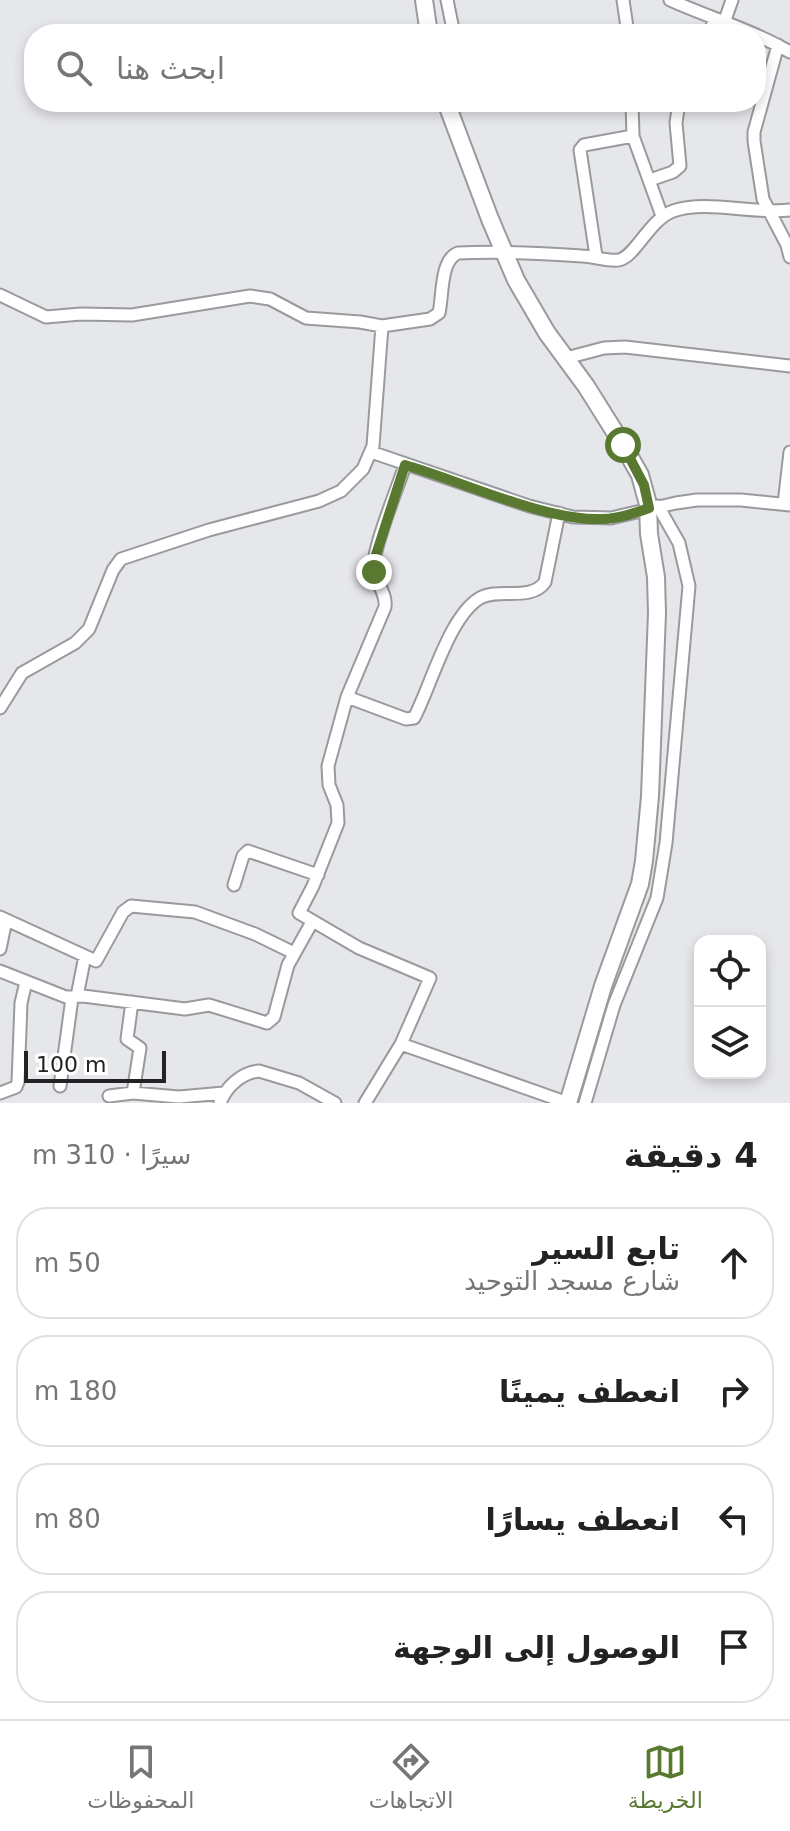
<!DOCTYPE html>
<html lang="ar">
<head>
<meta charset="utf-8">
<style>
  :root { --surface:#fff; --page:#f6f6f6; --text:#222; --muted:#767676; --line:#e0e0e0; --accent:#597930 }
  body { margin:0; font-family:"DejaVu Sans",Cairo,sans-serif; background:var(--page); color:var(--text); direction:rtl }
  .controls { position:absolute; right:24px; bottom:24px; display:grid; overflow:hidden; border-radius:16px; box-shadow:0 4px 12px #0003 }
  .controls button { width:72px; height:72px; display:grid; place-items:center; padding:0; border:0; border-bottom:2px solid var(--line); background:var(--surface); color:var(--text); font:40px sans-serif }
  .scale { position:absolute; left:24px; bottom:20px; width:142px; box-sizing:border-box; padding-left:8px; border:4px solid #232325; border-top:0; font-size:22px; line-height:28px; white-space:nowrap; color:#232325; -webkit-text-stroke:6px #fff; paint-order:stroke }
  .stop { position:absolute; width:24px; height:24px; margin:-18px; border:6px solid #597930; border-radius:50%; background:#fff }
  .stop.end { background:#597930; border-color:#fff; box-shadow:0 2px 8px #0008 }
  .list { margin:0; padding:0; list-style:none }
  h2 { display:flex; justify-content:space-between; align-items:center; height:104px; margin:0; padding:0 32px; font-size:34px }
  h2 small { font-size:26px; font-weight:400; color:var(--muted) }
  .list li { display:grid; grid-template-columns:52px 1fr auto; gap:24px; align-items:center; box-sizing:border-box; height:112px; margin:0 16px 16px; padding:0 16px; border:2px solid var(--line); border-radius:32px }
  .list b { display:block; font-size:30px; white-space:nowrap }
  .list p { margin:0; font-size:26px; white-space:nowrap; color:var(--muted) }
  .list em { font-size:26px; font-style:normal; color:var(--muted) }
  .icon { flex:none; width:44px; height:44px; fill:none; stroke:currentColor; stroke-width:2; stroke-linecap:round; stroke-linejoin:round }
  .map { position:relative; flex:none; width:790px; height:1103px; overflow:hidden; direction:ltr }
  .search { position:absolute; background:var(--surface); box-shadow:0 4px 12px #0003; left:24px; right:24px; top:24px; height:88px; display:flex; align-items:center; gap:20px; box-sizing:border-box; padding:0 28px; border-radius:32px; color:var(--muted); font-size:30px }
  .sheet { height:616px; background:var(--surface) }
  nav { display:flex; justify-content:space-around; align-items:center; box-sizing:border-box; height:112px; border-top:2px solid var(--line); background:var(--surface); font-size:22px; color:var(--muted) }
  nav a { display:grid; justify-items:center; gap:4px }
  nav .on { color:var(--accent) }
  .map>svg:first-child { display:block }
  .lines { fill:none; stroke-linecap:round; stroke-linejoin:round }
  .minor-casing { stroke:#999a9e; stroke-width:15 }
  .secondary-casing { stroke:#999a9e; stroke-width:20 }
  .minor { stroke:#fff; stroke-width:11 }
  .secondary { stroke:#fff; stroke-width:16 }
  .route { stroke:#597930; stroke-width:10 }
</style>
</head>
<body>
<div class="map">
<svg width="790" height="1103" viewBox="0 0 790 1103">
  <rect width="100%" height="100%" fill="#e6e7eb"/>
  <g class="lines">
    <g class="minor-casing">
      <path id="minor" d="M447,0l7,34
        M623,0l5,34
        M670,0c40,18 82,30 120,52
        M724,23l8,-23
        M708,34l7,-14
        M778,45l-24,87v9l9,58 24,46 3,12
        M632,102l1,34 29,80
        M650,180l23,-8 7,-6 -4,-43 3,-21
        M596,256l-16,-106 4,-5 49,-9
        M0,295l46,22 35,-3 51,1 118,-19 20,3 36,19 54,4 22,4 48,-7 9,-6c4,-17 1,-53 19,-60 42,-2 83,0 124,3 11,0 27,6 37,4 17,-4 30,-40 54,-49 33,-12 82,4 117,-1
        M566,358l38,-10 21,-1 165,19
        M371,452l158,54 44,11 38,1 65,-15 21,-3h44l49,5
        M784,504l6,-52
        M347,697l59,22 8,-1c17,-32 35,-102 66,-120 19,-11 51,4 65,-16l14,-69
        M0,708l22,-35 53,-30 14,-14 24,-59 8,-11 88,-29 110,-29 22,-10 22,-22 10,-23 9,-120
        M234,885l9,-29 5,-5 70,24
        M0,917l96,44 27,-49 8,-6 64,6 60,22 39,19
        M0,949l6,-29
        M0,971l66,26 17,-1 102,13 24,-4 58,18 7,-6 14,-52 24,-43
        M77,996l8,-40
        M132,1002l-5,37 13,9 -7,45
        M401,1044l167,59
        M60,1086l12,-88
        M0,1093l16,-6 2,-5 3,-79 5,-21
        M109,1096l24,-3 46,4 45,-4
        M220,1103c6,-16 21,-30 39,-32l40,12 36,20
        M365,1103l36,-59 29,-66 -71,-30 -60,-35 14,-27 25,-63 -1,-18 -8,-20 -1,-19 19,-69 38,-90c2,-15 -11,-25 -11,-41 -1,-19 24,-79 31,-101
        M585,1103l29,-98 43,-107 9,-55 23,-257 -10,-43 -21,-37"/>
    </g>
    <g class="secondary-casing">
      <path id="secondary" d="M424,0l5,34
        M446,102l44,117 26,61 31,53 39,53 37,59 17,30 8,29 1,30 7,43 1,36 -7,183 -6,65 -4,23 -37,102 -35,117"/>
    </g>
    <use href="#minor" class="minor"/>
    <use href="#secondary" class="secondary"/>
  </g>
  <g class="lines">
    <path class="route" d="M374,572v-11l31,-96c56,16 140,56 196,54 16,0 32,-5 48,-11l-5,-23 -21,-40"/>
  </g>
</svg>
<div class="controls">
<button><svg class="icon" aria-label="locate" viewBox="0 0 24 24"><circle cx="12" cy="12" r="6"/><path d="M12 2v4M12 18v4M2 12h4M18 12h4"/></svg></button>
<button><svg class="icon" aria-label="layers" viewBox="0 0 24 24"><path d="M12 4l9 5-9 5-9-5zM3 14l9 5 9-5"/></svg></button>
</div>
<div class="scale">100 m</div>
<div class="stop" style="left:623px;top:445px"></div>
<div class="stop end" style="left:374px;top:572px"></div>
<div class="search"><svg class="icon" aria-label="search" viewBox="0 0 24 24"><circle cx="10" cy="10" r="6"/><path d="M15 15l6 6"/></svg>ابحث هنا</div>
</div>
<section class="sheet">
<h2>4 دقيقة<small>سيرًا · 310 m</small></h2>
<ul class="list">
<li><svg class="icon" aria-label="ahead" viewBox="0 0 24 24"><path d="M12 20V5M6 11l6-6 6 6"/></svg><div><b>تابع السير</b><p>شارع مسجد التوحيد</p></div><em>50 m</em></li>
<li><svg class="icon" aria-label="right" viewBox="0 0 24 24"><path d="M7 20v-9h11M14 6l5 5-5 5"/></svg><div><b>انعطف يمينًا</b></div><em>180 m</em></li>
<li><svg class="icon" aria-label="left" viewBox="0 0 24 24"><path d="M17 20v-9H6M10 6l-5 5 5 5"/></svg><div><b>انعطف يسارًا</b></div><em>80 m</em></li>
<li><svg class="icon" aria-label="arrive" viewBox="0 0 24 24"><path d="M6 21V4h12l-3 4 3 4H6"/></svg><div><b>الوصول إلى الوجهة</b></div></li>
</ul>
</section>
<nav>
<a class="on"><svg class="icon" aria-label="map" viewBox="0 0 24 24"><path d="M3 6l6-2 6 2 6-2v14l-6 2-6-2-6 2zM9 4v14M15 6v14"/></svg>الخريطة</a>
<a><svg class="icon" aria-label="directions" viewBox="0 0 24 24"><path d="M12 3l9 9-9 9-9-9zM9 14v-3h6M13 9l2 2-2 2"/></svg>الاتجاهات</a>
<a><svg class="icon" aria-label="saved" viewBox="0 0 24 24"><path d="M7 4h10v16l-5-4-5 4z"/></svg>المحفوظات</a>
</nav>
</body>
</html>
